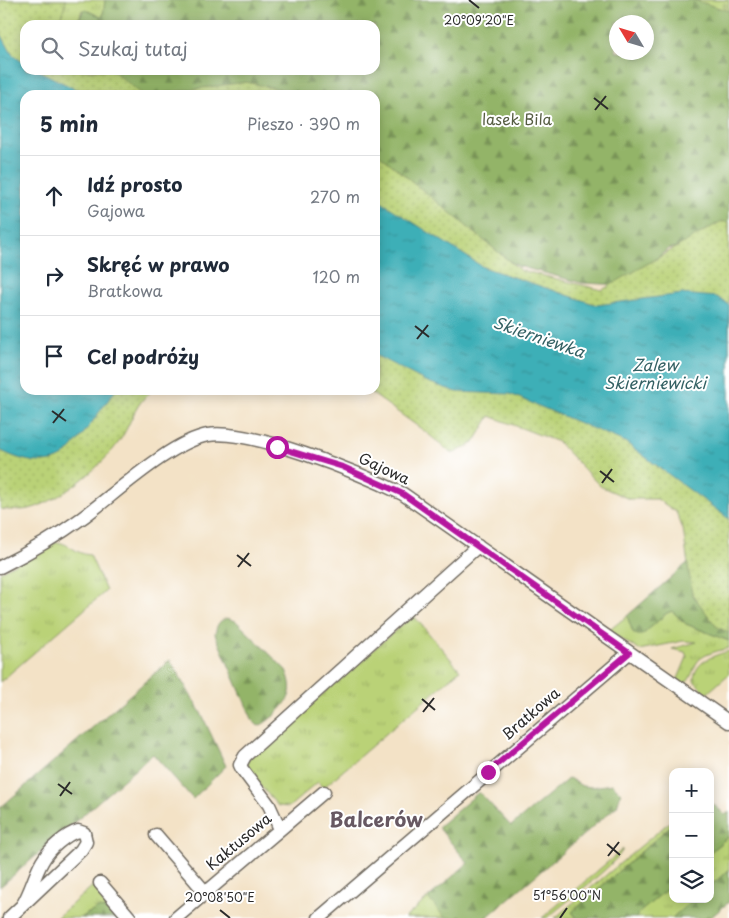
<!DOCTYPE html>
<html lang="pl">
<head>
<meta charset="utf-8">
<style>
  :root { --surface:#fff; --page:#f6f6f7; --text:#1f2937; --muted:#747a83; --line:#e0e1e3 }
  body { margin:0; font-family:"Playpen Sans",sans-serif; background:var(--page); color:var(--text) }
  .controls { position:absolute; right:15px; bottom:15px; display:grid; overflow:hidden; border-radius:10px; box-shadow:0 2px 12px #0003 }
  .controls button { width:45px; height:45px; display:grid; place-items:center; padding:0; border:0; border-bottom:1px solid var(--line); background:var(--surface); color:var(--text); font:25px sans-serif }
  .compass { position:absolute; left:609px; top:15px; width:45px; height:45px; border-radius:50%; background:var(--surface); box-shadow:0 2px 12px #0003; rotate:308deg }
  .stop { position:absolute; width:15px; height:15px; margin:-11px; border:4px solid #b5179e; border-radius:50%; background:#fff }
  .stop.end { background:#b5179e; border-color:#fff; box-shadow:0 1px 5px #0008 }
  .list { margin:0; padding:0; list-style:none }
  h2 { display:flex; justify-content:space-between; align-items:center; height:65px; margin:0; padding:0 20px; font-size:21px }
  h2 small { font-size:16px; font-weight:400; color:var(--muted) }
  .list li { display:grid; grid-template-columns:32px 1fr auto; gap:15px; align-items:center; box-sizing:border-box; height:80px; padding:0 20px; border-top:1px solid var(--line) }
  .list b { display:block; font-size:19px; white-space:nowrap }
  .list p { margin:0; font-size:16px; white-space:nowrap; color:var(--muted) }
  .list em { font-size:16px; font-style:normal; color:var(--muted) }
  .icon { flex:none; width:28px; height:28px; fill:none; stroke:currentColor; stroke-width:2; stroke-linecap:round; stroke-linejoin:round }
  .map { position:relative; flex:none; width:729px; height:918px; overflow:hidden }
  .search { position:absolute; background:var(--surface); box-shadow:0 2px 12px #0003; left:20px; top:20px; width:360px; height:55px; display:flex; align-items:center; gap:12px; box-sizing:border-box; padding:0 18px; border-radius:15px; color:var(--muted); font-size:19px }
  .panel { position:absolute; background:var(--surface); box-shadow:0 2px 12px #0003; left:20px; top:90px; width:360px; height:305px; border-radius:15px }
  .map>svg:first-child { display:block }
  .grass { fill:url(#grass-tufts); stroke:#727e51 }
  .forest { fill:url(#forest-firs); stroke:#5f704a; fill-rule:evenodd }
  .cemetery { fill:url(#cemetery-stones); stroke:#727e51 }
  .park { fill:url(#park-dots); stroke:#727e51 }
  .garden { fill:#bad277; stroke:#727e51 }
  .water { fill:url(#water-ripples); stroke:#346d71 }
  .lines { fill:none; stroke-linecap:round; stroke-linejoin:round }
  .minor-casing { stroke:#716b61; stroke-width:15 }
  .minor { stroke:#fff; stroke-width:12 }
  .route { stroke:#b5179e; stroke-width:6 }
  .ticks { fill:none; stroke:#2b2b2b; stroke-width:2 }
  .labels { text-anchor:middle; stroke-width:4; stroke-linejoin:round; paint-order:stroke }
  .park-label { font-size:15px; fill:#565d42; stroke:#fff }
  .street-label { font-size:15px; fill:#2b2b2b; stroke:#fff }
  .water-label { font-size:16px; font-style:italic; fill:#336063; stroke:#fff }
  .district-label { font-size:20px; font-weight:bold; fill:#675862; stroke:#fff }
  .ticks-label { font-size:12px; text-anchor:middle; fill:#2b2b2b; stroke:#fff; stroke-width:4; stroke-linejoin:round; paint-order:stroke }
</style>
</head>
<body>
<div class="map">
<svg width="729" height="918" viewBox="0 0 729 918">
  <defs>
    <pattern id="grass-tufts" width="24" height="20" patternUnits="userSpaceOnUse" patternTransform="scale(1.25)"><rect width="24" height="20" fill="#bad277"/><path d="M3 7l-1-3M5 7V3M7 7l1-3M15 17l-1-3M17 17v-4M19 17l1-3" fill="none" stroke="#a0b467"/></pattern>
    <pattern id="forest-firs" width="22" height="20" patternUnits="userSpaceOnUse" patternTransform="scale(1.25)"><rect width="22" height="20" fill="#93b468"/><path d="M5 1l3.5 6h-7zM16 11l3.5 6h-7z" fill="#789356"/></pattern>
    <pattern id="cemetery-stones" width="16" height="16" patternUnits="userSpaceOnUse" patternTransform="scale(1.25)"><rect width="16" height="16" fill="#bad277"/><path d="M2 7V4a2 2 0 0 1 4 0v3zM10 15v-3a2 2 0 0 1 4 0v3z" fill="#a0b467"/></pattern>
    <pattern id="park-dots" width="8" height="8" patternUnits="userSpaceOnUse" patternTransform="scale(1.25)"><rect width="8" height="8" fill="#bad277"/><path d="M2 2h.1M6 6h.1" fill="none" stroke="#a0b467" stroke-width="1.8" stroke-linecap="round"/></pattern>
    <pattern id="water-ripples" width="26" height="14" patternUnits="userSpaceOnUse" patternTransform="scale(1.25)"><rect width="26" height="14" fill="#3eafb7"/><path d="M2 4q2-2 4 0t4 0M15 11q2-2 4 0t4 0" fill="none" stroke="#348f95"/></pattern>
  </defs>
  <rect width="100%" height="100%" fill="#fff"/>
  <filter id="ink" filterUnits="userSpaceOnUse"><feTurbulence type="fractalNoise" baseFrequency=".02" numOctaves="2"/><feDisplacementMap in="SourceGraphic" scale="10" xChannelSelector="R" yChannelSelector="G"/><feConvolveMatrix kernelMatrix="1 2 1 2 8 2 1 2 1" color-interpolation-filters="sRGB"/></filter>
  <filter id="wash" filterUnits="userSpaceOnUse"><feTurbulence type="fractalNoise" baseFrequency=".0096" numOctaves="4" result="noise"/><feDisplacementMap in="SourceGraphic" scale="20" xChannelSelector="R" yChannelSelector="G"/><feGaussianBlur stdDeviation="1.12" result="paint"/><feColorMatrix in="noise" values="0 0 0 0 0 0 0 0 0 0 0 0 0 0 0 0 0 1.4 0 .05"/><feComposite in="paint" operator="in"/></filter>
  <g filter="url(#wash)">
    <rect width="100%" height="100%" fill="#f3e2c6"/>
    <path class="grass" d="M1,0h104l-1,15 -3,2 -19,-7 -5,15h-52z
      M56,542c14,1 19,12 34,13l16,36 -106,91v-110z
      M672,611l14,13 43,17v7c-10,3 -24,5 -31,13 -6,8 -5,18 -15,24l-6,-4 10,-24 -2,-5 -13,-3 25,-7 -14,-1 -44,9 -31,-19 19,-15 6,16 9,3 25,-22z
      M413,615l47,55 -137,118 -5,-6 -29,25 -11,-1 -31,-36 1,-11z
      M729,651v23l-26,23 -1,-8 -8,-8c0,-20 19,-25 35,-30z
      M673,819v5l-101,88 5,6h-22z
      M729,836v34l-19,16v-34z
      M623,849c-5,14 -61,56 -76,69h-5z
      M95,884l30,34 -20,-9 -17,4 -7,5h-25z
      M673,884v15h21l-22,19h-36l2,-5z"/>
    <path class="forest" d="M105,0h624v235l-61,14 -44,36 -42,-2 -64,-17 -51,-30 -92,-78v-63h-234l-49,-25h283v-45h-298l7,-16 17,8 2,-2zM616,22h30v30h-30z
      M693,558h36v83l-43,-17 -14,-13 -5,2 -25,22h-5l-4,-3 -6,-16z
      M227,618l9,3 50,49c9,21 4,30 -11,45 -6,4 -10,9 -17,11l-5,-5 -38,-87c2,-9 3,-13 12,-16z
      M170,660l31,53 25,53 -33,33 -40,-45 -153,133v-79z
      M569,778l13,8 10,1 20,-3 9,9 -4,13 -131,112h-81l63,-55 -30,-36 41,-35 32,34z
      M710,801l15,14 4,-3v24l-19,16z
      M673,824v60l-34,29 -3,5h-59l-5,-6z
      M729,870v32l-19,16h-38l22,-19h16v-13z
      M110,906l13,12h-42l17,-10 7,1z"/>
    <path class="cemetery" d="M694,0h35v11z"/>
    <path class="park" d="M0,0h66l-7,25h-34v45h87l31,25h-118v295h128c-18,13 -20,29 -31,47 -14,24 -55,58 -81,68 -13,6 -27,6 -41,4z
      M246,82l61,13h-156z
      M375,151l145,119 82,20 120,-69 7,2v410l-13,-7 -24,-32 -9,-65 -7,-17 -19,-13h-28l-29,-13 -42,-44 -68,-26 -16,27 -22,11 -25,-21 -60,-43h8z"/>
    <path class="garden" d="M428,898l17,20h-40z"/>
    <path class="water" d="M0,32l12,22 13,10v6h12l50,25h-62v295h91c-14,17 -35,50 -50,64 -18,15 -48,6 -66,-4z
      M375,198l108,69 114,38 85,-11 35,3 12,8v214l-104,-77 -115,-48 -53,-2 -32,-11 -50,-26z"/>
  </g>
  <g filter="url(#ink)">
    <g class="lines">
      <g class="minor-casing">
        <path id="minor" d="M0,567c28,-14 56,-30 82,-49 32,-23 88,-76 126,-83 42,-7 154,39 195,59l326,228
          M280,829l-11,-24 -27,-36 -2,-4 5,-9 233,-210
          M156,835l50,58
          M100,883l30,35
          M9,918l72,-68 5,-8 -2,-9 -6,-2c-8,2 -14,7 -20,12 -23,19 -22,40 -36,63
          M176,918l148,-126
          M319,918l310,-265"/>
      </g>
      <use href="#minor" class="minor"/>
    </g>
  </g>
  <g class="lines" filter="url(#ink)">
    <path class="route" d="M277,447l66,20 60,27 226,159 -141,119"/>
  </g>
  <path class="ticks" d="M469,0l10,8M594,98l14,11M595,110l11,-14M415,326l14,11M417,339l11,-14M52,411l14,10M53,423l11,-14M600,471l14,11M602,483l10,-14M237,555l14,11M238,567l11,-14M422,699l13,11M423,712l11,-14M58,784l14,10M60,796l10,-14M607,844l13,11M608,856l11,-14M220,910l10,8M560,918l7,-10"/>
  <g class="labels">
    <g class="park-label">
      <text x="517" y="125">lasek Bila</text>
    </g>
    <g class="street-label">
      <text transform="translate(384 469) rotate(25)" y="5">Gajowa</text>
      <text transform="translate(531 714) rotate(-41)" y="5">Bratkowa</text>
      <text transform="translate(239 842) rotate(-40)" y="5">Kaktusowa</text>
    </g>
    <g class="water-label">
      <text transform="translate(539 337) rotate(19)" y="6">Skierniewka</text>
      <text x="655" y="371">Zalew<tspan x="655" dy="18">Skierniewicki</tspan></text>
    </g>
    <g class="district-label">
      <text x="376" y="827">Balcerów</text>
    </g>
  </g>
  <g class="ticks-label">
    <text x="479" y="25">20°09'20"E</text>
    <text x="567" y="900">51°56'00"N</text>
    <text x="220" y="902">20°08'50"E</text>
  </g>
</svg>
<div class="controls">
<button>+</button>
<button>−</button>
<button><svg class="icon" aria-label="layers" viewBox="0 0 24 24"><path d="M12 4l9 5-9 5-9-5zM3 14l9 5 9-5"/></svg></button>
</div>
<svg class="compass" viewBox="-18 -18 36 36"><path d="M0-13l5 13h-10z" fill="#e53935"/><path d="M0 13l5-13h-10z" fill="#747a83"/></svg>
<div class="stop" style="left:277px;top:447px"></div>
<div class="stop end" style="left:488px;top:772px"></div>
<div class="search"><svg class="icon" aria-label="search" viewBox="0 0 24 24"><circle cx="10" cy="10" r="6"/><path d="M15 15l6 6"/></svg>Szukaj tutaj</div>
<section class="panel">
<h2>5 min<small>Pieszo · 390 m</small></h2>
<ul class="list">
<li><svg class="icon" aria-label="ahead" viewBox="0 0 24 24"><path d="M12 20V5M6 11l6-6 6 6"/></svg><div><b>Idź prosto</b><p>Gajowa</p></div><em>270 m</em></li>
<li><svg class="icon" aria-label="right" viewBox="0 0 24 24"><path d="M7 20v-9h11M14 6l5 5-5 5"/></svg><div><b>Skręć w prawo</b><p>Bratkowa</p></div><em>120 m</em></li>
<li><svg class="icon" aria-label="arrive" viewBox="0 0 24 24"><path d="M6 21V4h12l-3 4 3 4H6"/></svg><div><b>Cel podróży</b></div></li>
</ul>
</section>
</div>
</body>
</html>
